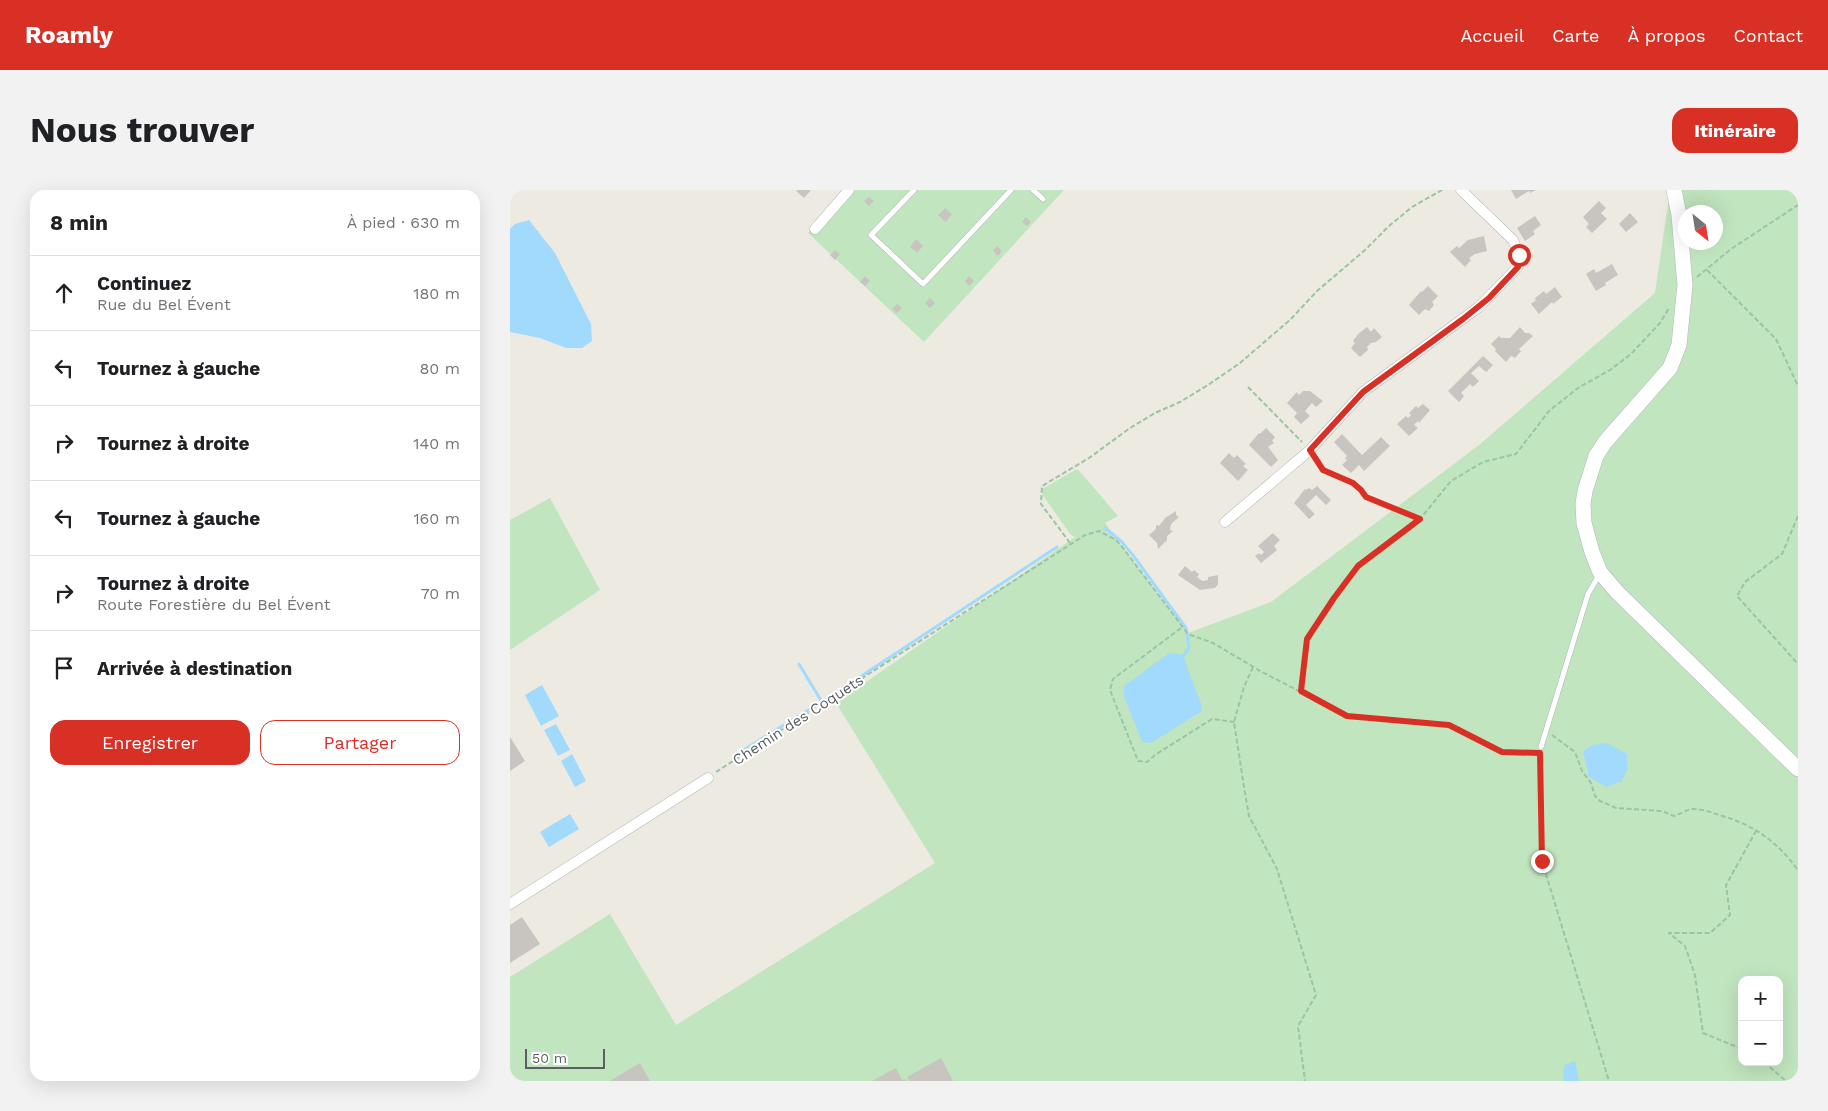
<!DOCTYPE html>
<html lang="fr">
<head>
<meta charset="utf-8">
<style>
  :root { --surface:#fff; --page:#f2f2f2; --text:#202124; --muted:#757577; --line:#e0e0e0; --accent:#d93025 }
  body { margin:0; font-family:"Work Sans",sans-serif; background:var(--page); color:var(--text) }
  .controls { position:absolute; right:15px; bottom:15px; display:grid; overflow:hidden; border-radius:10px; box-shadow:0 5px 20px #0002 }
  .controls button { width:45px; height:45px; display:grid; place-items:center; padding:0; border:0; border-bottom:1px solid var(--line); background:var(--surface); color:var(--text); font:25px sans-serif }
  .compass { position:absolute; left:1168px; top:15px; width:45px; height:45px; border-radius:50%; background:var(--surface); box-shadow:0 5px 20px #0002; rotate:150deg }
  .scale { position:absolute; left:15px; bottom:12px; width:80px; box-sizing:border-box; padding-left:5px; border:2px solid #5b5f63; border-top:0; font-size:14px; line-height:18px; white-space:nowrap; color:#5b5f63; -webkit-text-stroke:4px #fff; paint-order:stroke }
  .stop { position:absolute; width:15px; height:15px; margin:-11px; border:4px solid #d93025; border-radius:50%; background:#fff }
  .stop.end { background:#d93025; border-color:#fff; box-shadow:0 1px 5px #0008 }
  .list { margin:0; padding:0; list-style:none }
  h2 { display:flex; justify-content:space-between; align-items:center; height:65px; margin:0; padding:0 20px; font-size:21px }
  h2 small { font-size:16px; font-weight:400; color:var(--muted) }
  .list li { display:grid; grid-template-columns:32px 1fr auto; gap:15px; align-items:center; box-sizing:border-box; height:75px; padding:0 20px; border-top:1px solid var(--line) }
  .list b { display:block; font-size:19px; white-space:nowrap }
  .list p { margin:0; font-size:16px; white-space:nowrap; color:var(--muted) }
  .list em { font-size:16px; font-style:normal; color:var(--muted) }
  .actions { display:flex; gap:10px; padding:15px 20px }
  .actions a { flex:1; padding:11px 0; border:1px solid var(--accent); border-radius:15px; text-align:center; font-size:18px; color:var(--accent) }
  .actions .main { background:var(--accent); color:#fff }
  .icon { flex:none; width:28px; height:28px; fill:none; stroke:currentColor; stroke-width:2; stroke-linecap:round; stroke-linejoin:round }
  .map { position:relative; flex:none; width:1288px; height:891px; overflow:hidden; border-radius:15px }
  header { display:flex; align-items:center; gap:30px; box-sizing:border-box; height:70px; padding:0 25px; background:var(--accent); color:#fff }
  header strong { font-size:24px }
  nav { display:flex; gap:28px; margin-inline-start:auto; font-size:18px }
  .intro { display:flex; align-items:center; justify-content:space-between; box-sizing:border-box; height:120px; padding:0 30px }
  h1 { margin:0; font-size:35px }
  .button { padding:12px 22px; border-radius:15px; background:var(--accent); color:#fff; font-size:18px; font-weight:700 }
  main { display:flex; gap:30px; padding:0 30px }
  aside { flex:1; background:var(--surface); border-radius:15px; box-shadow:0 5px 20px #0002 }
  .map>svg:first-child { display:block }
  .green { fill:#c1e5bf; fill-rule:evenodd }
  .water { fill:#a2dafd }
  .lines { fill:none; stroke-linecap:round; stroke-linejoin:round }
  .stream { stroke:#a2dafd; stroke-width:3 }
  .building { fill:#c8c5c0 }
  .service-casing { stroke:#b3b6ba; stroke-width:6 }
  .minor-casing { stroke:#b3b6ba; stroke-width:11 }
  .secondary-casing { stroke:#b4b8bd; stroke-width:16 }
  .path { stroke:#99c5a4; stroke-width:2; stroke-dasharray:5 2.5; stroke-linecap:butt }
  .service { stroke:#fff; stroke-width:5 }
  .minor { stroke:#fff; stroke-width:10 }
  .secondary { stroke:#fff; stroke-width:15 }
  .route { stroke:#d93025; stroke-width:6 }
  .labels { text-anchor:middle; stroke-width:4; stroke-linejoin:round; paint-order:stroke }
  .street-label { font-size:15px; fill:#5b5f63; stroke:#fff }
</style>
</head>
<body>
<header>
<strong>Roamly</strong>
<nav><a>Accueil</a><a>Carte</a><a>À propos</a><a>Contact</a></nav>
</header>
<div class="intro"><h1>Nous trouver</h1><a class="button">Itinéraire</a></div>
<main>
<aside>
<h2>8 min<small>À pied · 630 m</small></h2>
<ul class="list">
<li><svg class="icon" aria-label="ahead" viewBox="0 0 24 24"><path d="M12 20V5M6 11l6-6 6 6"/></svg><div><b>Continuez</b><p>Rue du Bel Évent</p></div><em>180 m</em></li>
<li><svg class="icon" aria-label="left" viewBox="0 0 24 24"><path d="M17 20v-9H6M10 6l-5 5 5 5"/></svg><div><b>Tournez à gauche</b></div><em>80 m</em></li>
<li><svg class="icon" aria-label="right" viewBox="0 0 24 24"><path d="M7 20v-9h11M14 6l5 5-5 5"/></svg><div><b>Tournez à droite</b></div><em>140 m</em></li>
<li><svg class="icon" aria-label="left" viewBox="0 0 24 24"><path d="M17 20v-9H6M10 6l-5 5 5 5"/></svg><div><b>Tournez à gauche</b></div><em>160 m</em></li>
<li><svg class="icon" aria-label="right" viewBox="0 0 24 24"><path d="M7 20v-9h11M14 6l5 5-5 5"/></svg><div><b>Tournez à droite</b><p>Route Forestière du Bel Évent</p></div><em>70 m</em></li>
<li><svg class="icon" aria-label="arrive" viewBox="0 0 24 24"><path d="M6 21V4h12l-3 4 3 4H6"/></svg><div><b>Arrivée à destination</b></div></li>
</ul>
<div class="actions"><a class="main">Enregistrer</a><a>Partager</a></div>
</aside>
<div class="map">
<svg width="1288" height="891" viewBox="0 0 1288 891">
  <rect width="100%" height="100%" fill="#edeae2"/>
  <path class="green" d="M338,0h216l-140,152 -116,-109z
    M1160,0h128v891h-1288v-104l100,-63 66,111 259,-162 -99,-160 239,-166 -5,-3 -28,-40v-5l35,-20 4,4 37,43 -13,7 83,110 83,-31 208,-157 176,-152zM1176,22h30v30h-30zM1232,790h37v82h-37z
    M40,308l50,92 -90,60v-130z"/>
  <path class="water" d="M19,30l26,33 36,71 1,17 -10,7h-16l-26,-10 -30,-6v-103l5,-5z
    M667,463l6,3 19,50v5l-51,32 -9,-1 -18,-45v-11l44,-32z
    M32,495l17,31 -18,10 -16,-31z
    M46,534l14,26 -12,6 -14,-26z
    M1097,553l20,11 1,14 -6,13 -15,6 -18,-10 -6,-26 9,-6z
    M62,564l14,27 -11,6 -14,-26z
    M60,624l9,15 -30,18 -9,-15z
    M1065,871l4,20h-15l-1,-9 2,-7z"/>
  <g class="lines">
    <path class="stream" d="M595,338l16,13 11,13 54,74 3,20 -6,8
      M289,474l23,38
      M230,562l82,-50 235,-155"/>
  </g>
  <path class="building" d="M288,0h13l-7,8 -8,-7z
    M1001,0h25l-6,3 -1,-2 -13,8z
    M359,7l5,4 -5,5 -5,-5z
    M1089,11l7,7 -5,5 6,6 -15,14 -6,-6 3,-3 -6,-7z
    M435,18l7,6 -6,8 -8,-7z
    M1120,23l8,9 -12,10 -7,-8z
    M1025,26l6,9 -8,6 2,3 -10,7 -8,-13z
    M516,27l5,5 -4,4 -5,-4z
    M974,46l3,15 -12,3 -6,4 2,2 -6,7 -15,-15 7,-6 2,2 9,-8z
    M406,49l7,7 -6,7 -7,-6z
    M487,56l5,5 -4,5 -5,-5z
    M325,60l5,4 -5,6 -5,-5z
    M1102,74l6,11 -13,8 1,2 -10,6 -10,-17 8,-5 2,4z
    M355,86l5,5 -5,5 -5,-4z
    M459,86l5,5 -5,5 -4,-5z
    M918,96l10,10 -6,6 2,3 -5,6 -4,-2 -6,6 -10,-10 12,-14 1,1z
    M1045,97l7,10 -9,7 -1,-2 -13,12 -8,-10 5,-4 -1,-2 9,-7 2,3z
    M420,108l5,5 -5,5 -5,-5z
    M387,114l5,4 -5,5 -5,-4z
    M857,137l4,5 3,-4 8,9 -6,5 -5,1 -4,4 1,3 -8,7 -9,-9 4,-5 -2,-2 5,-7z
    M1010,137l5,6h4l4,3 -14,13 2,2 -6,7 -4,-2 -5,6 -11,-11 1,-2 -5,-5 8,-8 2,2h9z
    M973,166l10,9 -7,7 -7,-6 -8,7 8,8 -6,6 -3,-3 -9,9 3,3 -5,6 -11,-11z
    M793,201h7l13,10 -7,6 -4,-4 -7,8 5,5 -9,8 -7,-7 3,-4 -10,-10 10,-11 2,3z
    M913,214l7,6 -11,13 -1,-2 -4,4 4,3 -9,8 -12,-12 9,-8 2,2 3,-3 -2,-2 7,-7 2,2z
    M756,238l9,9 -3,4 2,2 -6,4 10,13 -7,7 -22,-22 10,-12 1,1z
    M832,244l20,21 19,-18 9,9 -26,25 -5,-6 -8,8 -9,-8 5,-5 -2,-2 2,-2 -13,-14z
    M719,263l5,5 3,-3 9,9 -3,2 5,4 -10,11 -18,-18z
    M807,296l14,14 -5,5 -10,-10 -10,10 9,9 -6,5 -15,-16 11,-14 1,1 3,-2 3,2z
    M666,321v4l3,2 -8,7 -1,6 3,1 -6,5v4l-9,9 -1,-6 -8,-8 7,-6v-4l3,1 6,-8z
    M763,343l7,7 -6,6 3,4 -16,13 -6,-7 4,-3 2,2 3,-3 -6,-6z
    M675,376l7,6 2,-2 5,4 -2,3 5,4 6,-1v-3l10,-2v9l-3,4 -15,2 -22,-15z
    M0,547l15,24 -15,10z
    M12,727l18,27 -30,19v-38z
    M431,868l12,23h-44l-2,-4z
    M130,873l10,18h-40l21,-13z
    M386,878l6,12 3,-1 1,2h-34z"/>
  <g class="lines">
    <g class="service-casing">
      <path id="service" d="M404,0l-43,45 52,49 88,-94
        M523,0l10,9
        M1031,557l47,-153 11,-19"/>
    </g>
    <g class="minor-casing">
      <path id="minor" d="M305,39l34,-39
        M715,332l85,-72 53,-58 116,-85 39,-40 1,-12 -6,-15 -52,-50
        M0,714l198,-126"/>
    </g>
    <g class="secondary-casing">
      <path id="secondary" d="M1164,0l5,25 6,70 -6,60 -9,23 -65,74 -9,14 -11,35 -2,13 1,19 8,29 8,20 17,20 181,177"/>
    </g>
    <path class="path" d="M1197,80l69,69 22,47
      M1187,87l34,-28 67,-44
      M738,197l54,55
      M806,269l7,11 30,13 8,7 5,7 54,22
      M1288,326l-16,38 -37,28 -8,14 61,68
      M560,353l-29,-39 1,-18 47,-28 41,-30 25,-15 25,-11 28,-17 32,-22 51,-44 26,-28 48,-41 24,-24 23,-19 30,-17
      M671,438l-68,51 -3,11 28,71 9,1 8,-7 57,-36 22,3
      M743,477l-9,20 -10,35 10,65 5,29 28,53 39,126 -18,31 7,55
      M791,501l6,-52 26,-41 25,-32 62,-47 31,-38 32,-19 33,-8 33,-43 29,-23 32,-18 21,-16 29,-31 9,-15
      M1042,545l23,17 7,19 9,12 4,13 5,5 16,7 46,3 12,5c7,-2 13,-7 19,-7 9,0 18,3 26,6 36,10 57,26 79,55
      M1030,564l2,107 67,220
      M206,582l369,-237 14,-4 17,9 7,8 65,86 25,9 49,29 85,44 102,9 53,27 35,1
      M1232,859l-39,-16 -8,-58 -10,-29 -16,-13h41l20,-18 -4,-30 30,-54
      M1254,872l22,19"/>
    <use href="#service" class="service"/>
    <use href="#minor" class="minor"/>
    <use href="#secondary" class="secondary"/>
  </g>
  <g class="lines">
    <path class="route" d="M1009,65l-1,12 -29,31 -26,21 -100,73 -53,58 13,20 30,13 8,7 5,7 54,22 -62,47 -24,32 -27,41 -6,52 46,25 102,9 53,27 38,1 2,108"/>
  </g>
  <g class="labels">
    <g class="street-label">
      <text transform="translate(288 530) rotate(-33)" y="5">Chemin des Coquets</text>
    </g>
  </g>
</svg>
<div class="controls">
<button>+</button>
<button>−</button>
</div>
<svg class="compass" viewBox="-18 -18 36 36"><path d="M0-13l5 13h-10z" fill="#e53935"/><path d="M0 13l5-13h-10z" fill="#757577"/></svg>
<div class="scale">50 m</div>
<div class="stop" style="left:1009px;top:65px"></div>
<div class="stop end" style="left:1032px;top:671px"></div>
</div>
</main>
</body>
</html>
